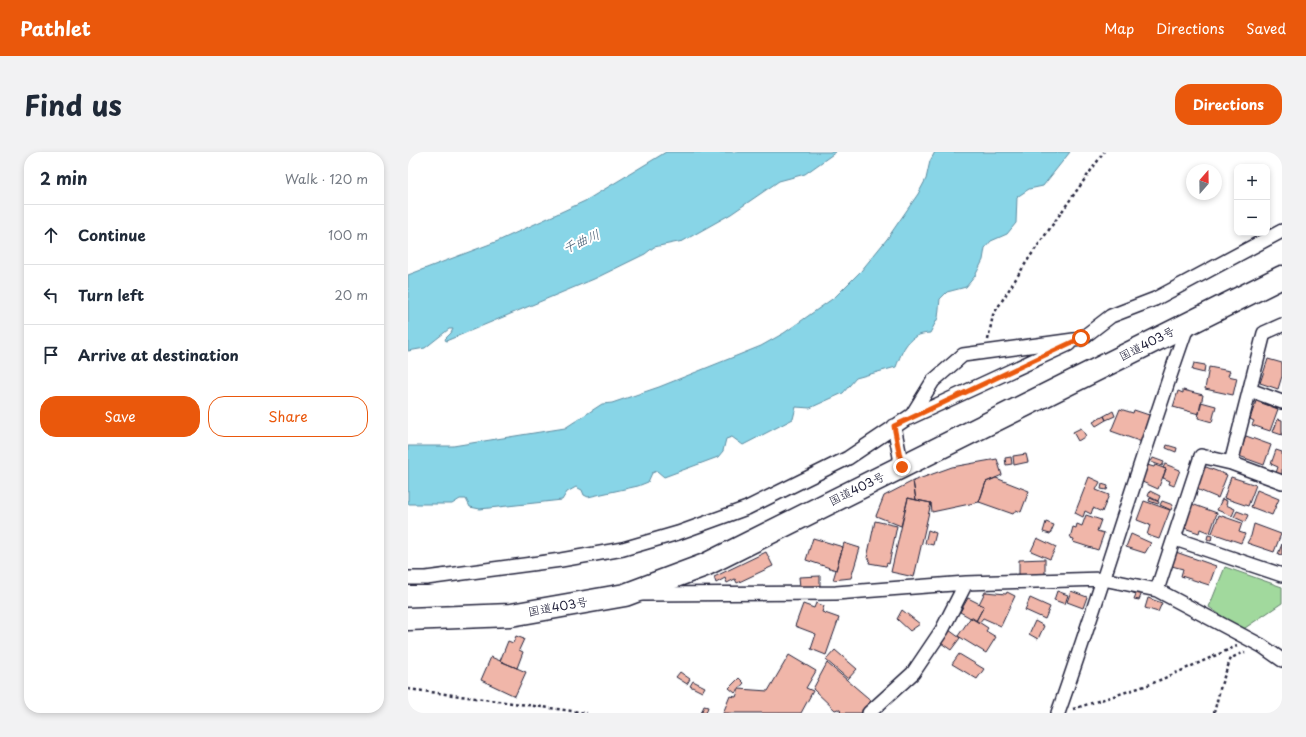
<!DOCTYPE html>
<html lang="en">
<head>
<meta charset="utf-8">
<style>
  :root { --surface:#fff; --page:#f2f2f3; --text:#1f2937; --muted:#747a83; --line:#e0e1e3; --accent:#ea580c }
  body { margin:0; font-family:"Playpen Sans","Klee One",sans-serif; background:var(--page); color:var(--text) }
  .controls { position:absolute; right:12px; top:12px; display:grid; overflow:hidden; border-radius:8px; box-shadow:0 2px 6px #0003 }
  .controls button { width:36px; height:36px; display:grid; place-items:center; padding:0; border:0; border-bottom:1px solid var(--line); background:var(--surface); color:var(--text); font:20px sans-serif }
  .compass { position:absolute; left:778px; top:12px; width:36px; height:36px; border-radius:50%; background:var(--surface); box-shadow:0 2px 6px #0003; rotate:20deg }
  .stop { position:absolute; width:12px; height:12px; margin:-9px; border:3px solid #ea580c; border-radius:50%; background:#fff }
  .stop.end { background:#ea580c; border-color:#fff; box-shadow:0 1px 4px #0008 }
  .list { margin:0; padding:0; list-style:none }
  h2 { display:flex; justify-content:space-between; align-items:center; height:52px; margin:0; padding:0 16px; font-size:17px }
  h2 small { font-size:13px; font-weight:400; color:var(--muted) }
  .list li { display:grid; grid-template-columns:26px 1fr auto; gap:12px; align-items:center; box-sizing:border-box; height:60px; padding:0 16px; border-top:1px solid var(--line) }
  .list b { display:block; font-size:15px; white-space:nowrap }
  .list em { font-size:13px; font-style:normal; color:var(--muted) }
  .actions { display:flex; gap:8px; padding:12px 16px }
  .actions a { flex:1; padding:9px 0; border:1px solid var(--accent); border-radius:16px; text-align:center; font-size:14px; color:var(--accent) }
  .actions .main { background:var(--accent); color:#fff }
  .icon { flex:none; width:22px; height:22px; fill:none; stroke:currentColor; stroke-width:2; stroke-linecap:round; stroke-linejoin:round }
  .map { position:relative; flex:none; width:874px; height:561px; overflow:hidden; border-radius:16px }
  header { display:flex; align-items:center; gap:24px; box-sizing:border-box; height:56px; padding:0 20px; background:var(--accent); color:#fff }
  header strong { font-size:19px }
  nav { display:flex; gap:22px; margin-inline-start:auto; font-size:14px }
  .intro { display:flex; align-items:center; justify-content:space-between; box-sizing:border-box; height:96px; padding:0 24px }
  h1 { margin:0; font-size:28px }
  .button { padding:10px 18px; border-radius:16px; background:var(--accent); color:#fff; font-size:14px; font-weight:700 }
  main { display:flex; gap:24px; padding:0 24px }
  aside { flex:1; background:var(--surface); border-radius:16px; box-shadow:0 2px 6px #0003 }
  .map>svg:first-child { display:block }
  .green { fill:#a1d99d; stroke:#627e6c }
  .water { fill:#88d5e7; stroke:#5f8da2 }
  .building { fill:#f0b6a9; stroke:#22223b }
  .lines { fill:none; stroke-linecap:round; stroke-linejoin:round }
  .street-casing { stroke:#22223b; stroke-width:16 }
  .highway-casing { stroke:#22223b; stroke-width:25 }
  .path { stroke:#22223b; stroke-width:2.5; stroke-dasharray:3 3; stroke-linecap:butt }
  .street { stroke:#fff; stroke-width:13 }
  .highway { stroke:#fff; stroke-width:22 }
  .route { stroke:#ea580c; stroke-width:5 }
  .labels { text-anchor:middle; stroke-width:4; stroke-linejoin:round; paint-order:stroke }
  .street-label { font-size:12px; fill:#22223b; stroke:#fff }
  .water-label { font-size:13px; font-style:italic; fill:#41586f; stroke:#fff }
</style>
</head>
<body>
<header>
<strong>Pathlet</strong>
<nav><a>Map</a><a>Directions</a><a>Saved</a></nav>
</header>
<div class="intro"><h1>Find us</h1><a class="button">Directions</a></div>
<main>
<aside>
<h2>2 min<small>Walk · 120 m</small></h2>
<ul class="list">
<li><svg class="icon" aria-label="ahead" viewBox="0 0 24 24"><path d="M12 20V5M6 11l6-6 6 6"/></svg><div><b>Continue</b></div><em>100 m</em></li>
<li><svg class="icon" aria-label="left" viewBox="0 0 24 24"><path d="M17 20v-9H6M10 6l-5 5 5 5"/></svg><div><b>Turn left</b></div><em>20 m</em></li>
<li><svg class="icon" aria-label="arrive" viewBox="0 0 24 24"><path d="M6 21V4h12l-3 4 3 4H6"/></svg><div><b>Arrive at destination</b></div></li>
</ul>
<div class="actions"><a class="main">Save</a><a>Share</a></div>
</aside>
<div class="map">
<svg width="874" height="561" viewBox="0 0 874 561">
  <rect width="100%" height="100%" fill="#fff"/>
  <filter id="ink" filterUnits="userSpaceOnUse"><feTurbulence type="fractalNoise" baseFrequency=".025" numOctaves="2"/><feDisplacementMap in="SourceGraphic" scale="8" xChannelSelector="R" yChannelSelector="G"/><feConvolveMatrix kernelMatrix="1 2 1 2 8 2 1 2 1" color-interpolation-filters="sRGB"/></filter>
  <g filter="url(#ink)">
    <path class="green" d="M817,415l57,20v16l-40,27 -33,-23z"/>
    <path class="water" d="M258,0h170l-31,22 -26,7 -48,33 -48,27 -29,6 -9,7 -51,25 -148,62 -1,-2 6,-6 2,-4h-4l-24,19 -17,3v-76l90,-34 87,-40z
      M527,0h135l-27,34 -14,3 -12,8 -1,26 -9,11 -16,7 -6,7 -2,12 -8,16 -9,11 -19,5 -7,7 -2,19 -8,15c-22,1 -27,16 -34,34l-40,11 -13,15 -33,15 -14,-1 -3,12 -50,26 -11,-8 -6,2 -3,12 -5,6 -54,20 -7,-6 -5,2 -4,9 -10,4 -50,11 -4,-2 -2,-5 -6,-3 -9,5 -5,8 -82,9 -10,-2 -4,-8h-6l-8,5h-44v-58h45l112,-18 37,-24 10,-1 47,-16 102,-41 23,-13 51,-36 26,-26 26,-32 31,-45 8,-15 4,-18z"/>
    <path class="building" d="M860,207l14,4v13l-4,13 -18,-6z
      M786,211l11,2 -1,8 -12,-3z
      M801,215l21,4 -2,5 9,2 -4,17 -28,-6z
      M775,238l20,5 -4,19 -26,-7 5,-16 5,2z
      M848,249l22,8 -8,22 -18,-6 2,-4 -4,-2z
      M793,250l15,4 -4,16 -14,-4z
      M712,257l13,4 1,-3 18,6 -10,26 -31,-11z
      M705,259l2,5 -9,4 -2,-4z
      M696,264l2,4 -10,6 -3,-4z
      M870,267l4,1v15l-9,-3z
      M673,276l5,8 -8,5 -5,-9z
      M838,284l25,9 -7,20 -25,-9z
      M759,293l10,3 -1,4 -10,-4z
      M868,298l6,2v24h-7l3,-9 -7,-3z
      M618,302l2,8 -14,3 -1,-9z
      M603,305l1,7 -6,1 -1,-7z
      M745,306l11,4 -2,4 -11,-4z
      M589,307l5,16 -16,7 -7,20 -47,10 -1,-9 -15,-3 -3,-19 39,-14z
      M757,312l15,6 -6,16 -5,-2 1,-3 -7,-3 3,-9 -3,-1z
      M739,313l7,2 1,-2 11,4 -8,20 -18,-8z
      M798,315l21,8 -9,23 -24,-10 7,-18z
      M681,325l11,5 -4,8 13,5 -7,17 -9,-4 -2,6 -6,-3 -2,6 -8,-4z
      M823,325l25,8 -8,21 -24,-8z
      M588,326l33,13 -8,21 -5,-2 -3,4 -34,-12 7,-20z
      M505,329l3,19 -8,-2 -7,28 -25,-10 8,-20z
      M694,332l6,2 -1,4 -6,-1z
      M849,338l22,9 -7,16 -21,-8z
      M742,339l10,5 -2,5 -10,-5z
      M500,346l23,5 -17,74 -23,-5z
      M742,346l9,4 -1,2 -9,-3z
      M814,347l5,2 -1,4 9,4 -3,7 -15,-6z
      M736,349l26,9 -11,29 -12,-4 3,-10 -13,-5z
      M754,349l11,4 -2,5 -11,-5z
      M781,351l28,10 -7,20 -10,-4 -1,4 -18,-6z
      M829,359l11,4 -3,7 -11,-5z
      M678,363l15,5 -4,11 7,2 -6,17 -25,-8 1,-3 -4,-1 3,-11 3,1 1,-4 5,2z
      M811,363l23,8 -3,9 6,2 -4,9 -29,-10z
      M467,369l22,5 -8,38 -2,-1 -1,3 -17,-3 1,-4 -3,-1z
      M638,370l8,3 -4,9 -7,-2z
      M846,372l27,10 -7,18 -27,-9 4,-7z
      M520,378l8,3 -3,12 -8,-2z
      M723,382l20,9 -6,10 -19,-6z
      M800,383l4,1 -1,5 -4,-2z
      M405,386l30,9 -7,23 -30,-10z
      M629,386l19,9 -6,12 -19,-8z
      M436,391l16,5 -9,30 -18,2z
      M874,392v11l-4,-1z
      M765,399l43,15 -7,19 -28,-9 2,-7 -15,-4z
      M358,400l7,14 -36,17 -2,-4 -8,4 -2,-5 -9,5 -2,-6z
      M637,407v16h-26v-15z
      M412,424v10l-20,1 -1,-10z
      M724,435l11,3 -4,10 -5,-1 2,-5 -6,-2z
      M649,439l11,4 -3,9 -11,-4z
      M663,439l16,6 -4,11 -16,-6z
      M577,440l21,2 1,-2 8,4 -14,30 -18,-8 -4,5 -3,-2 8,-15 -5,-2z
      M560,446l16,8 -8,15 -16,-9z
      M622,446l20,9 -5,12 -20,-9z
      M740,446l14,5 -4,9 -13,-4z
      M408,451l8,3 -2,6 17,6 -13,37 -15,-6 5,-15 -21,-8 8,-22 11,4z
      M494,458l18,14 -10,7 -13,-12z
      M563,465l17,11 -2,3 10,6 -10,16 -28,-17z
      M627,469l9,5 -6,13 -9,-5z
      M541,478l11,8 -9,12 -10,-7z
      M108,484l8,3 -5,11 4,2 -6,16 -17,-7 8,-20 5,2z
      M427,498l22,19 -9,10 -22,-19z
      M551,502l25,15 -7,10 -25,-15z
      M381,503l27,16 -10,17 7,3 -12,22h-78l7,-17 6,1 3,-8 29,2z
      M83,505l35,15 -11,24 -34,-16z
      M419,511l47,40 -10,10h-25l2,-2 -3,-2 -3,1 -22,-21z
      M272,520l10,7 -3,5 -11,-7z
      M331,526l5,5 -9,10 -6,-5z
      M285,529l12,6 -3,5 -12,-6z
      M296,554l4,1 -2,6h-5z"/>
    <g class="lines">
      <g class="street-casing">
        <path id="street" d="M842,238l32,12
          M501,266l160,-74
          M486,274l8,41
          M823,311l51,19
          M767,387l107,36
          M0,426h18l135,-18 62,-11 55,-16 69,-25 101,-50 64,-43 21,-34 30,-26 118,-16 30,-23 44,-17 127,-68
          M749,438l44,-134 30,7 33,-130 18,-8
          M234,442l194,-1 130,-10 137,-4 54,11 105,56 20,14
          M461,561l44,-40 29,-43 24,-47
          M650,561c46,-129 84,-260 130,-389"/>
      </g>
      <g class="highway-casing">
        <path id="highway" d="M0,467l103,-4 114,-20 80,-30 577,-288"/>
      </g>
      <path class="path" d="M580,188l5,-25 36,-57 75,-106
        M0,537l179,24
        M665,557l78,-25 86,-38
        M806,561l7,-28 10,-27 14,-6"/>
      <use href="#street" class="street"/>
      <use href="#highway" class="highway"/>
    </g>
  </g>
  <g class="lines" filter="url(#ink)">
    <path class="route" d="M494,315l-8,-41 187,-88"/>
  </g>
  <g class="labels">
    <g class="street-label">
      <text transform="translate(739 192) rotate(-27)" y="4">国道403号</text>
      <text transform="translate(449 337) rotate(-26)" y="4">国道403号</text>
      <text transform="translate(150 455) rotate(-10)" y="4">国道403号</text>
    </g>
    <g class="water-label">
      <text transform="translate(173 89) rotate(-24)" y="5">千曲川</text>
    </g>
  </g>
</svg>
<div class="controls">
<button>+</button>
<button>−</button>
</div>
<svg class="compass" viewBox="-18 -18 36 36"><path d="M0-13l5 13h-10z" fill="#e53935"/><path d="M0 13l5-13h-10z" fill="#747a83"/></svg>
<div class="stop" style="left:673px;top:186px"></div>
<div class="stop end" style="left:494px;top:315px"></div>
</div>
</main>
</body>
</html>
